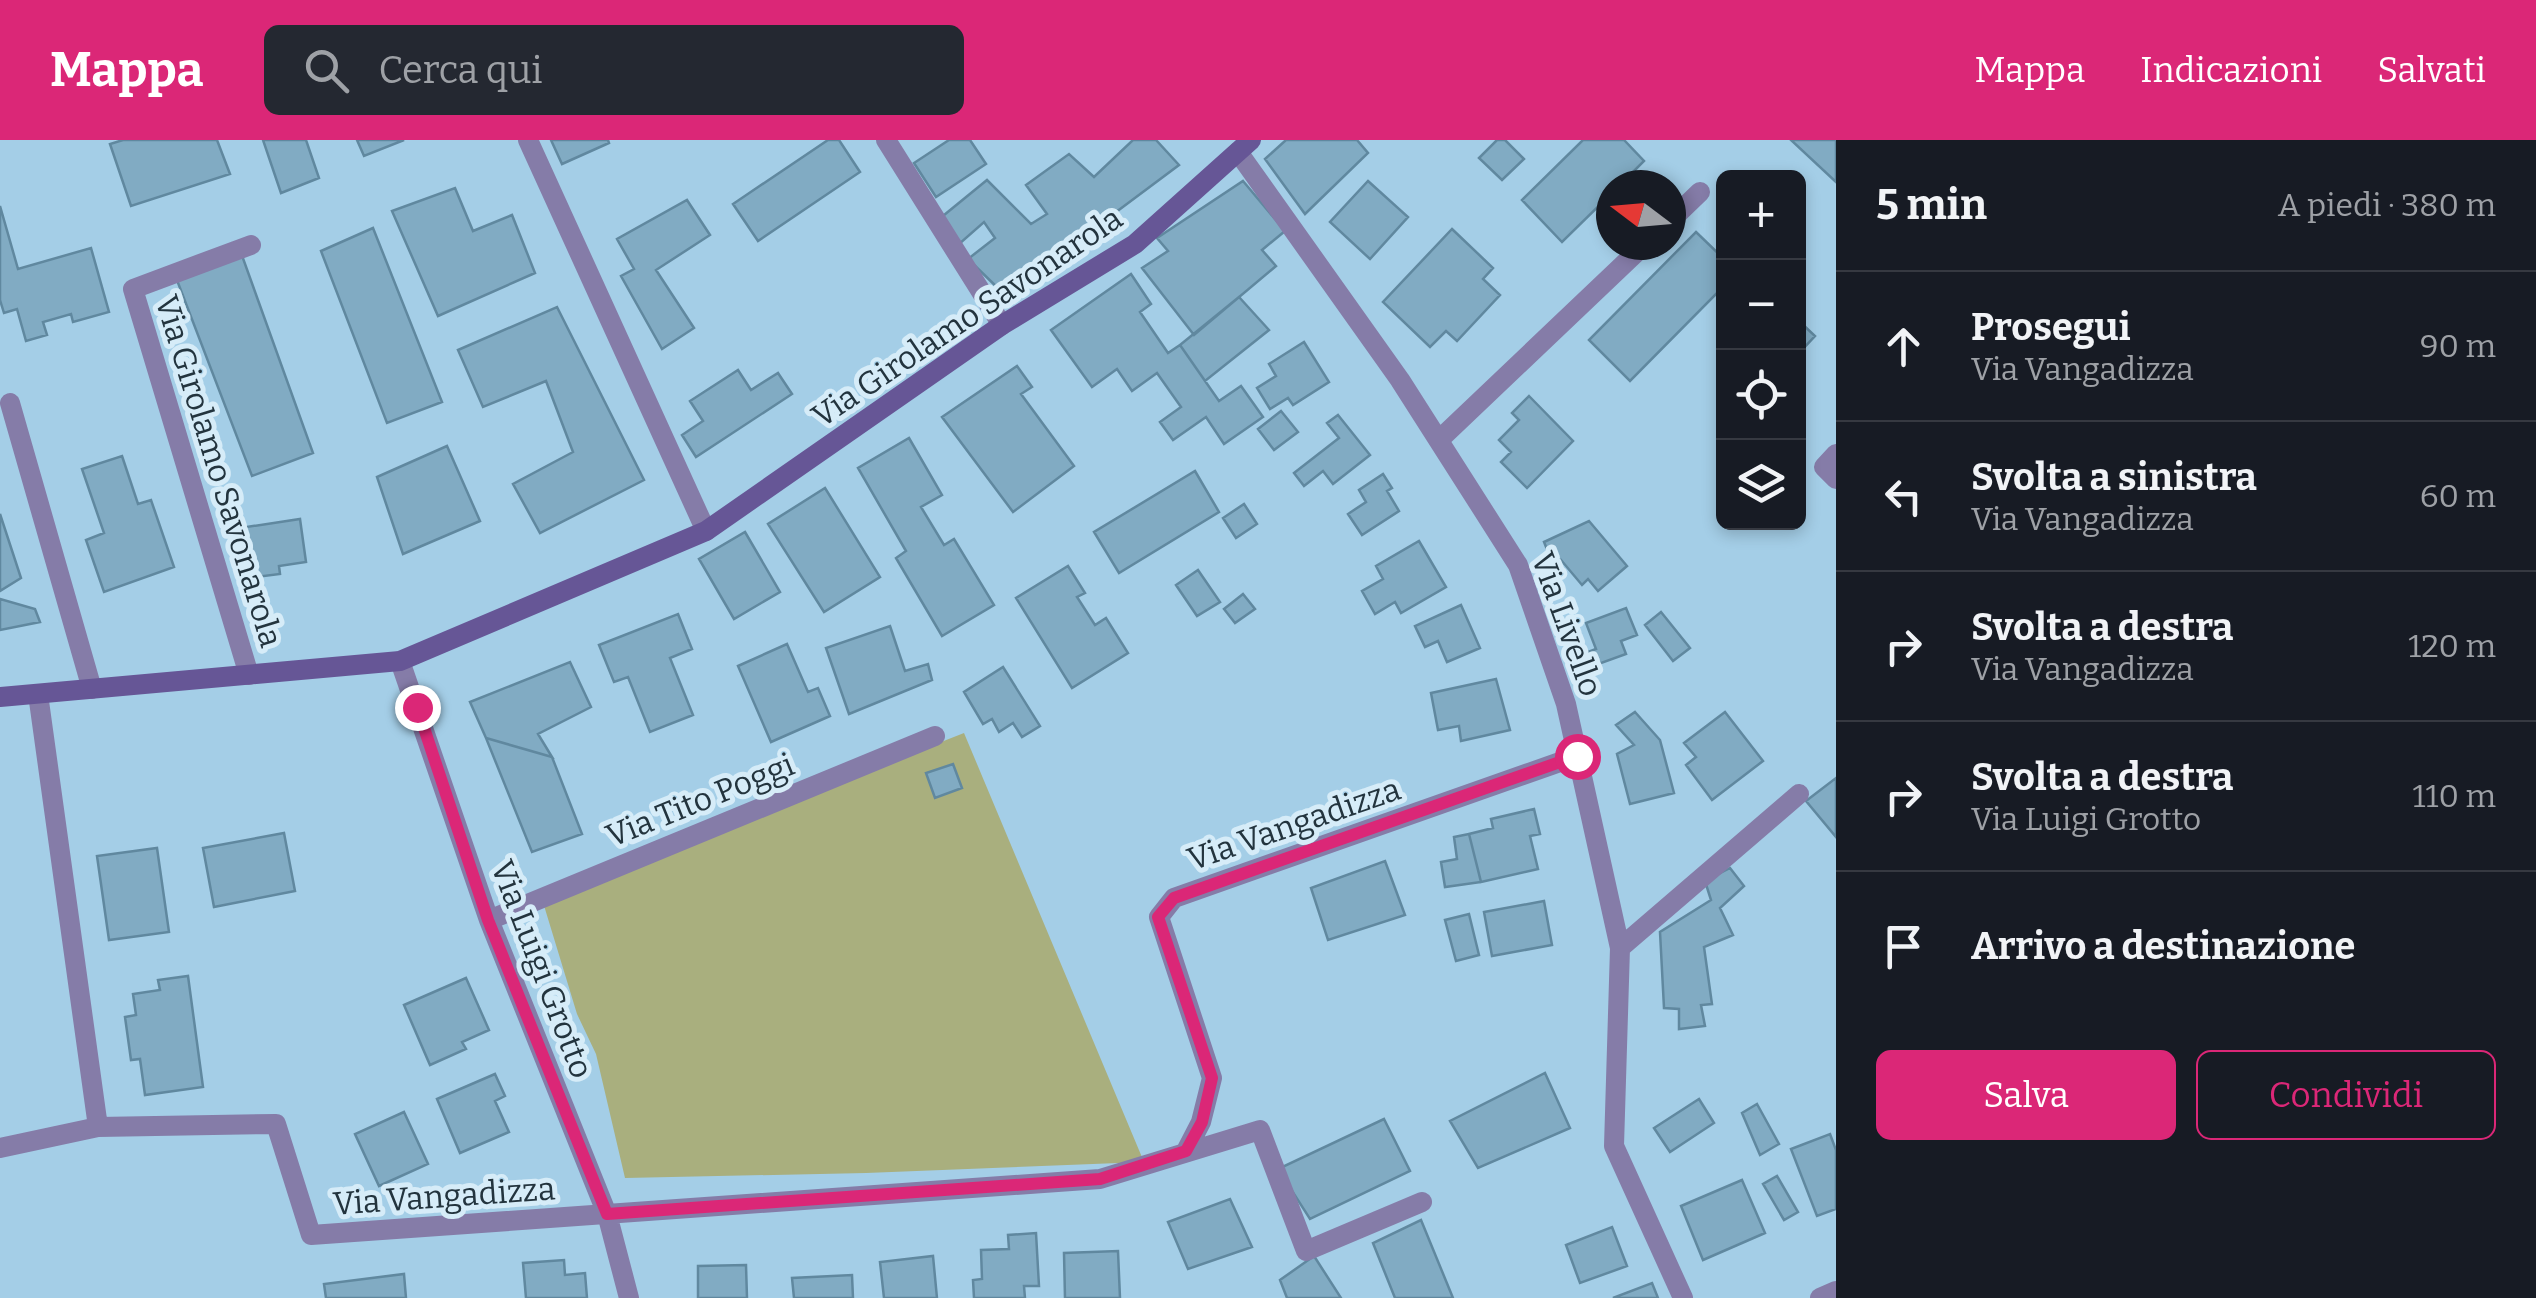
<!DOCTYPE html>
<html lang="it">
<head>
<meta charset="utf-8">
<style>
  :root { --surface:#171b24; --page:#242831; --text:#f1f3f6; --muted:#9ea1a6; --line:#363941; --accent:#db2777 }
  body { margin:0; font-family:Bitter,serif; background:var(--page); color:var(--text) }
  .controls { position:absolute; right:30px; top:30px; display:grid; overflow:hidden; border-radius:15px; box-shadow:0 5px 15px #0003 }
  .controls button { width:90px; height:90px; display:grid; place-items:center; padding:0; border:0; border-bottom:2px solid var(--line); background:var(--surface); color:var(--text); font:50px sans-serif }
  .compass { position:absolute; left:1596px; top:30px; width:90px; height:90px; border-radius:50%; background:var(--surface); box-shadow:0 5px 15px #0003; rotate:286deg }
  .stop { position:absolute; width:30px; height:30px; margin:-22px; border:8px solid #db2777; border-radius:50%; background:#fff }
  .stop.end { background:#db2777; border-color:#fff; box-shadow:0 2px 10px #0008 }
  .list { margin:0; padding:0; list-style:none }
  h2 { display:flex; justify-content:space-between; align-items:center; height:130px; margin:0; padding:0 40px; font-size:42px }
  h2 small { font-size:32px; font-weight:400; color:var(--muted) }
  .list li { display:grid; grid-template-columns:65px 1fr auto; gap:30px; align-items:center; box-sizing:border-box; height:150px; padding:0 40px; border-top:2px solid var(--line) }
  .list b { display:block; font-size:38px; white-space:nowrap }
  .list p { margin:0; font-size:32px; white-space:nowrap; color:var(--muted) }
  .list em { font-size:32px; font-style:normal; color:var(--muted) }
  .actions { display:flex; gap:20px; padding:30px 40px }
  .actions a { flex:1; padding:22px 0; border:2px solid var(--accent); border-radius:15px; text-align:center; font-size:35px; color:var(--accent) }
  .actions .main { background:var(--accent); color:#fff }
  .icon { flex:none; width:55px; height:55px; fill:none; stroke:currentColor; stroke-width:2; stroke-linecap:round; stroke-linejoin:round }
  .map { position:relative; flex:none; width:1836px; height:1158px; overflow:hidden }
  header { display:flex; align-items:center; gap:60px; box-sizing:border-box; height:140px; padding:0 50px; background:var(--accent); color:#fff }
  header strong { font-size:48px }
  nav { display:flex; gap:55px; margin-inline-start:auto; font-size:35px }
  .search { width:700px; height:90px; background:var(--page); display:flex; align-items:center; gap:25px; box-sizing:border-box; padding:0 35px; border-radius:15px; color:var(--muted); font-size:38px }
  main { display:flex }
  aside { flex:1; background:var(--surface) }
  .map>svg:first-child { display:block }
  .green { fill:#a9af7e }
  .building { fill:#81abc3; stroke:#60889f; stroke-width:2.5 }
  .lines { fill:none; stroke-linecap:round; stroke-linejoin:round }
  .street { stroke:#857ca8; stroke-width:20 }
  .secondary { stroke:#665696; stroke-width:20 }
  .route { stroke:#db2777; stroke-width:12 }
  .labels { text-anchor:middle; stroke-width:10; stroke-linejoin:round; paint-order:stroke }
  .street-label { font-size:32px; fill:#23343e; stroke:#d6ecf8 }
</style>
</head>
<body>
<header>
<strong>Mappa</strong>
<div class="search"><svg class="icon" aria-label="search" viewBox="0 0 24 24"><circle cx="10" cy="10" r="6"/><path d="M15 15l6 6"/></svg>Cerca qui</div>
<nav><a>Mappa</a><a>Indicazioni</a><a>Salvati</a></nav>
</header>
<main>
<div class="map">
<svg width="1836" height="1158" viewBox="0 0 1836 1158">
  <rect width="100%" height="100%" fill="#a4cee7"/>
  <path class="green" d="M964,593l180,429 -278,11 -241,5 -29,-124 -19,-40 -35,-115z"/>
  <path class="building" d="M123,0h94l13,34 -99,32 -21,-62z
    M263,0h43l13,38 -38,15z
    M357,0h47l-40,16z
    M551,0h57l1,3 -47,21z
    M828,0h11l21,32 -102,69 -25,-37z
    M949,0h21l16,24 -50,33 -22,-34z
    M1133,0h23l23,25 -174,130 -37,-36 27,-21 -11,-16 -26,23 -20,-25 49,-40 44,44 16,-10 -21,-29 43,-31 25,23z
    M1286,0h71l11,13 -63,61 -40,-55z
    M1497,0h8l19,19 -22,21 -23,-22z
    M1583,0h41l20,21 -24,24h-9v9l-49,48 -40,-42z
    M1791,0h45v42z
    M1243,41l42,50 -23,19 14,16 -82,69 -52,-67 26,-17 -11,-13z
    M1368,41l40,36 -38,42 -40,-37z
    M455,48l18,43 39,-16 23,58 -97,43 -46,-105z
    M687,60l23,35 -54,35 38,58 -32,21 -41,-73 13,-7 -17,-30z
    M0,66l18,63 73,-21 18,64 -36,10 -2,-8 -28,8 4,13 -21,6 -9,-32 -13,4 -4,-13z
    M373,88l69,174 -55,21 -66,-172z
    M1452,89l41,39 -10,11 17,16 -43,46 -11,-10 -16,16 -47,-45z
    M1696,92l28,27v27l-94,95 -41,-41z
    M240,110l73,203 -61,23 -77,-201z
    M1131,134l20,30 -11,8 28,41 12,-8 39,56 22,-15 22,31 -39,27 -18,-27 -33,23 -13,-18 21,-15 -24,-34 -25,18 -15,-22 -25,18 -41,-57z
    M1239,157l30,33 -64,51 -25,-36z
    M557,167l87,173 -104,53 -27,-49 60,-32 -27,-71 -63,26 -25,-57z
    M1798,180l17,16 -17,18z
    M1304,202l25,40 -36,23 -5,-7 -18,11 -13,-21 19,-12 -7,-12z
    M1017,226l15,21 -11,7 53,72 -61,46 -71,-95z
    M738,230l13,20 27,-17 14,21 -96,63 -14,-22 21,-14 -13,-20z
    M1529,256l44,45 -46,47 -26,-26 10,-10 -12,-12 20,-20 -7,-7z
    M1281,271l17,21 -24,18 -16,-21z
    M1338,275l32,40 -37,29 -10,-13 -19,15 -10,-13 45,-35 -12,-15z
    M909,298l33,57 -21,12 23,38 10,-6 40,66 -52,31 -46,-78 10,-7 -48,-83z
    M447,306l33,75 -77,33 -26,-77z
    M122,316l16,48 13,-4 23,67 -70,25 -18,-52 18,-7 -22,-64z
    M1195,331l24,41 -100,61 -25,-41z
    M1383,334l9,14 -5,3 12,20 -37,24 -14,-21 18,-12 -7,-12z
    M825,348l55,89 -56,35 -56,-88z
    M1244,364l13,20 -21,14 -13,-20z
    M0,374l21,64 -21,13z
    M300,379l6,43 -27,4 1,8 -33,4 -7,-50z
    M1589,381l38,45 -29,25 -10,-12 -6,6 -21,-25 -7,7 -10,-25z
    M745,392l35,60 -46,27 -35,-60z
    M1419,401l27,46 -45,26 -6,-11 -20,12 -13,-23 21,-12 -7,-13z
    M1068,426l17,27 -8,4 18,28 11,-7 22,35 -56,35 -56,-90z
    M1198,430l22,32 -23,14 -21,-31z
    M1243,454l12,15 -20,14 -11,-14z
    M0,459l35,10 5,13 -40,8z
    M1461,465l19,43 -33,14 -9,-21 -13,6 -10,-21z
    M1626,468l11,27 -16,6 5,13 -33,12 -5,-14 8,-3 -10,-26z
    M1661,472l29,36 -17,13 -28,-36z
    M678,474l14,35 -22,9 23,57 -43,17 -22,-55 -14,5 -15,-37z
    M890,486l15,45 23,-7 4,16 -83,34 -23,-66z
    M787,504l21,48 10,-4 12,28 -59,26 -33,-76z
    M570,522l21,45 -53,27 14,23 -66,-19 -16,-36z
    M1003,527l37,59 -18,11 -9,-14 -14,9 -7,-13 -9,5 -19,-32z
    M1496,539l14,51 -49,11 -2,-15 -21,4 -7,-37z
    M1635,572l25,28 14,53 -44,11 -13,-50 17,-9 -18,-20z
    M1725,572l38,49 -51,39 -26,-35 10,-8 -12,-14z
    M486,598l66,19 30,77 -50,18z
    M953,624l9,24 -27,10 -9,-25z
    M1836,638v59l-30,-36z
    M1534,669l6,25 -10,2 8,33 -57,13 -12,-48 24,-6 -2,-9z
    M284,693l11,58 -81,16 -11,-59z
    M1469,694l12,48 -36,5 -4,-25 16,-3 -3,-22z
    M157,708l12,84 -60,8 -12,-84z
    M1385,721l20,54 -77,25 -17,-52z
    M1730,728l14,18 -24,22 13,27 -29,12 8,57 -11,1 4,21 -26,3v-20l-15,-1 -4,-76 51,-32 -6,-19z
    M1544,761l8,44 -60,11 -8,-44z
    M1469,774l10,41 -23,6 -11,-41z
    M188,836l15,111 -58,8 -5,-36 -9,1 -6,-43 11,-2 -3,-21 27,-4 -2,-10z
    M466,838l23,52 -27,12 4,7 -36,16 -26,-60z
    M1545,933l25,55 -92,40 -28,-47z
    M495,934l10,22 -10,5 14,31 -49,21 -23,-54z
    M1699,959l15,24 -44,29 -16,-24z
    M1757,964l22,40 -19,11 -18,-42z
    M404,972l24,52 -49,22 -24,-52z
    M1384,979l26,52 -100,48 -32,-50z
    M1830,994l6,16v59l-19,7 -26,-67z
    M1777,1036l21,36 -14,8 -21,-36z
    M1742,1040l23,53 -62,27 -22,-54z
    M1230,1059l22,48 -64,22 -20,-47z
    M1421,1080l32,78h-58l-22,-55z
    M1612,1087l15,39 -47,17 -14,-38z
    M1036,1093l3,53h-15l1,12h-51l-1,-18 9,-1 -1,-29 28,-1 -1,-14z
    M1118,1111l2,47h-55l-1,-45z
    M933,1116l4,42h-53l-4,-36z
    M1314,1116l27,42h-54l-7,-18z
    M564,1120l1,15 20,-2 2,25h-61l-3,-35z
    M746,1125l1,33h-49v-32z
    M404,1134l2,24h-80l-2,-14z
    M852,1135l1,23h-59l-2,-20z
    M1652,1143l6,15h-45z"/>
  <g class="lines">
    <path class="street" d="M528,0l178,391
      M886,0l116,185
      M1238,12l162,228 118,185 48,139 54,244 -6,198 69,152
      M1671,80l29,-28
      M10,263l82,286
      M1439,300l205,-195
      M1836,314l-12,13 12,12
      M400,521l89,259 118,294 22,84
      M249,535l-116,-386 118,-44
      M38,554l60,433 178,-3 35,111 789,-56 160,-49 46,121 116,-49
      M489,780l446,-184
      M1620,808l179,-154
      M0,1008l98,-21
      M1186,1011l15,-29 11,-44 -53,-161 15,-19 403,-142
      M1820,1158l16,-7"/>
    <path class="secondary" d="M0,557l400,-36 306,-130 296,-206 133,-81 116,-104"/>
  </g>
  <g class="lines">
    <path class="route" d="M417,567l71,213 119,294 493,-35 86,-28 16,-29 10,-44 -54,-161 16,-19 403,-142"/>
  </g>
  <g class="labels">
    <g class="street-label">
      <text transform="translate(967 177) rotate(-34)" y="11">Via Girolamo Savonarola</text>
      <text transform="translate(219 331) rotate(73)" y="11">Via Girolamo Savonarola</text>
      <text transform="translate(1567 484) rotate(70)" y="11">Via Livello</text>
      <text transform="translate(700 660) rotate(-22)" y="11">Via Tito Poggi</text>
      <text transform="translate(1294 684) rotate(-19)" y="11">Via Vangadizza</text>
      <text transform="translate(542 829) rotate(69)" y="11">Via Luigi Grotto</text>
      <text transform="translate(444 1056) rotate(-4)" y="11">Via Vangadizza</text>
    </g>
  </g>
</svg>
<div class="controls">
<button>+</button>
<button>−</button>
<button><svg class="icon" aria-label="locate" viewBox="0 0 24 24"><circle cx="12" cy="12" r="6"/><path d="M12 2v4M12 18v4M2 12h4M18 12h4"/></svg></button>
<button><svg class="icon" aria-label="layers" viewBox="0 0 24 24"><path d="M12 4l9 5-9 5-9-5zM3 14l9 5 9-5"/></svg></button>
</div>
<svg class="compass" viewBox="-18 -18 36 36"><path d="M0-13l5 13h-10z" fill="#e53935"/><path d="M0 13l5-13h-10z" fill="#9ea1a6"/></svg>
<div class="stop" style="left:1577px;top:616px"></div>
<div class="stop end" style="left:417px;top:567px"></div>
</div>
<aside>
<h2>5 min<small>A piedi · 380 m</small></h2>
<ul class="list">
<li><svg class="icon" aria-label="ahead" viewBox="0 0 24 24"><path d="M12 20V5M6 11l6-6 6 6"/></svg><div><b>Prosegui</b><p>Via Vangadizza</p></div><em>90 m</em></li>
<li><svg class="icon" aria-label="left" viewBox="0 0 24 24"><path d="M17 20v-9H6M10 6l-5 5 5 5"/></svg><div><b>Svolta a sinistra</b><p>Via Vangadizza</p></div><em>60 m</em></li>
<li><svg class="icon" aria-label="right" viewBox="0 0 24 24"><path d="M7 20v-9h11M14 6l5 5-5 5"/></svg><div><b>Svolta a destra</b><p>Via Vangadizza</p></div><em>120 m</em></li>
<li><svg class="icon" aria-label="right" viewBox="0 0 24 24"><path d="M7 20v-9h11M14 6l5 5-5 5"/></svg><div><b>Svolta a destra</b><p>Via Luigi Grotto</p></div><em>110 m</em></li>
<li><svg class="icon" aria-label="arrive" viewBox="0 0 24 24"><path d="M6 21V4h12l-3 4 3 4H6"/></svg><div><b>Arrivo a destinazione</b></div></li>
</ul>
<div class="actions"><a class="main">Salva</a><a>Condividi</a></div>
</aside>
</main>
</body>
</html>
